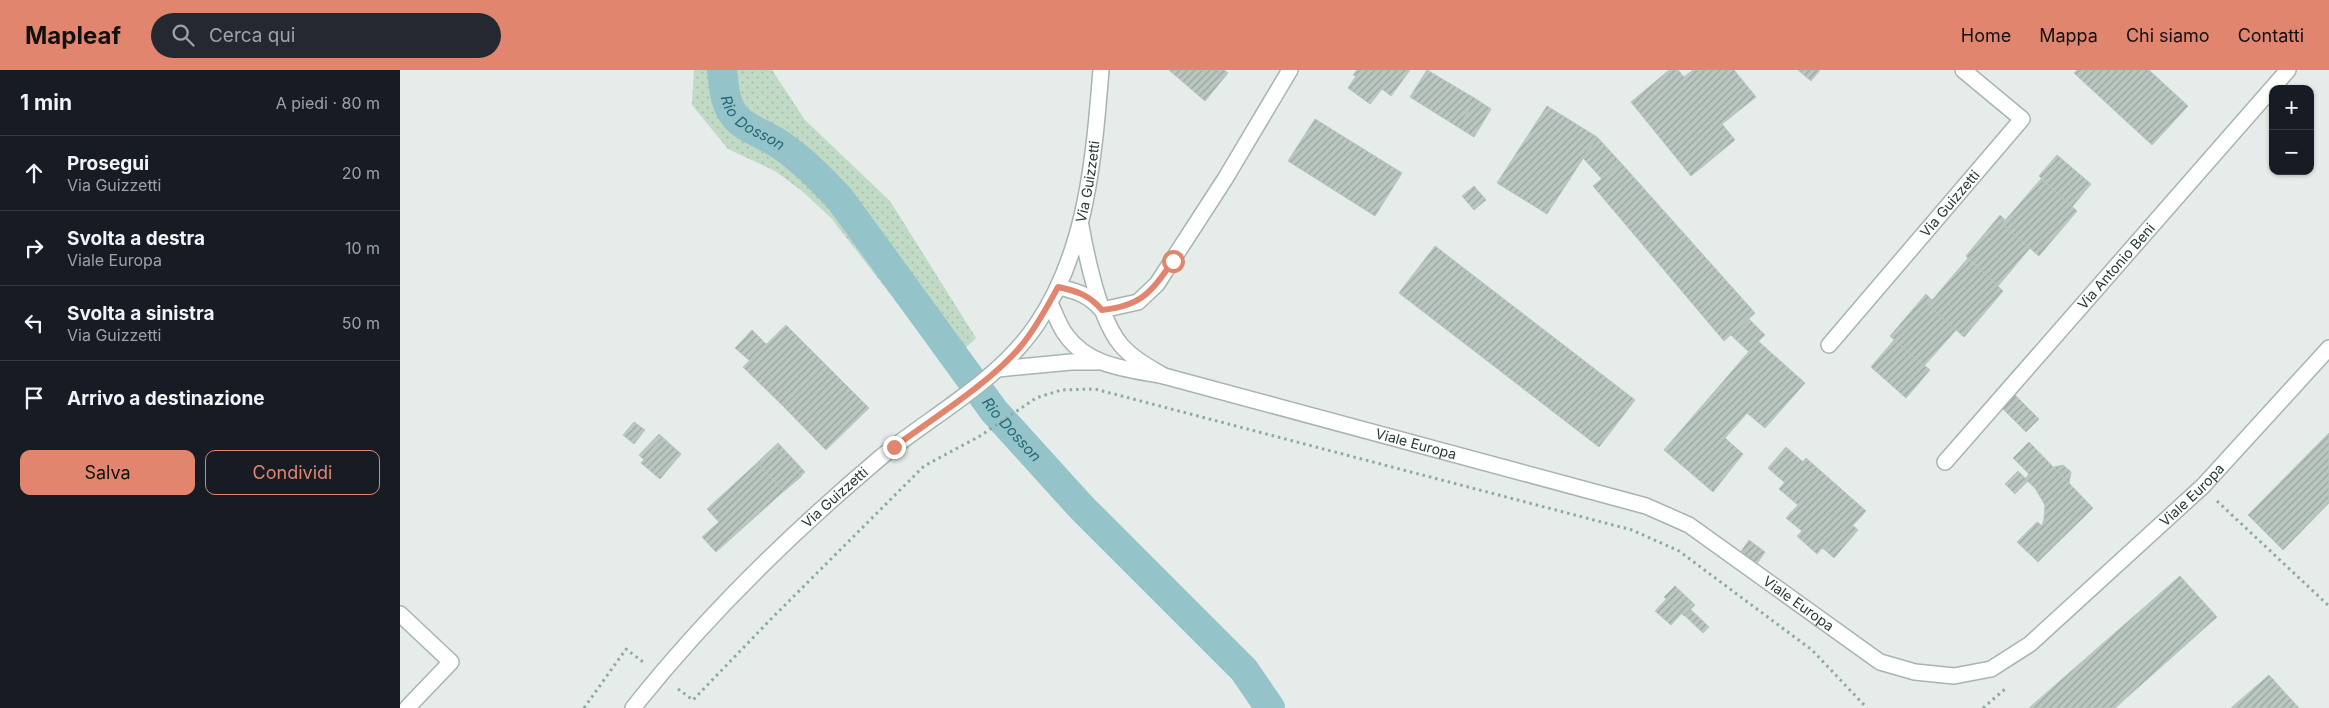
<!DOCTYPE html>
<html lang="it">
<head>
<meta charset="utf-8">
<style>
  :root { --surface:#171b24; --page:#242831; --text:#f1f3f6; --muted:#9ea1a6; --line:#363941; --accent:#e1856e }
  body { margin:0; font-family:Inter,sans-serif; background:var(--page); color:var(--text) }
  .controls { position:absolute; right:15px; top:15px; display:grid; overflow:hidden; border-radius:10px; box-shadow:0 1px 4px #0004 }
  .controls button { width:45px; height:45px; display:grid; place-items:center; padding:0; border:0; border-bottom:1px solid var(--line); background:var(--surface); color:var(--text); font:25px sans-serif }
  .stop { position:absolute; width:15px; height:15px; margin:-11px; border:4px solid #e1856e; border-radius:50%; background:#fff }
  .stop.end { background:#e1856e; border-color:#fff; box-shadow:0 1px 5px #0008 }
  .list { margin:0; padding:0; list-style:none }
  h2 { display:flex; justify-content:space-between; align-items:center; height:65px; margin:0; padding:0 20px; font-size:21px }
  h2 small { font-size:16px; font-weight:400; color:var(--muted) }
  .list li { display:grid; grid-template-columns:32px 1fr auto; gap:15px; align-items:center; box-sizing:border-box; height:75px; padding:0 20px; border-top:1px solid var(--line) }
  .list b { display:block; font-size:19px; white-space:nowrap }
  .list p { margin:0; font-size:16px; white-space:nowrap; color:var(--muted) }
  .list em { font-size:16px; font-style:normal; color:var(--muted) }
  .actions { display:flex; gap:10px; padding:15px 20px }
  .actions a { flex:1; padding:11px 0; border:1px solid var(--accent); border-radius:10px; text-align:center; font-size:18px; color:var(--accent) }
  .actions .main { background:var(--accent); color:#111 }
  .icon { flex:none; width:28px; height:28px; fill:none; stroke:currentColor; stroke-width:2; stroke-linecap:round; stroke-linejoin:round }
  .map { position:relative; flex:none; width:1929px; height:638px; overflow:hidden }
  header { display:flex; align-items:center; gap:30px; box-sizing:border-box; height:70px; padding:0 25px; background:var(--accent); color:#111 }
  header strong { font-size:24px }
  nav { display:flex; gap:28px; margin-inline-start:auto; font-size:18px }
  .search { width:350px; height:45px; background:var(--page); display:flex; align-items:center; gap:12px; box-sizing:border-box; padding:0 18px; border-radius:28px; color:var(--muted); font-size:19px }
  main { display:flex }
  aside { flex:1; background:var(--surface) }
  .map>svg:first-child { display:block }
  .grass { fill:url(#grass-dots) }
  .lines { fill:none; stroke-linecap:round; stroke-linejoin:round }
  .canal { stroke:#94c4ca; stroke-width:30 }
  .building { fill:url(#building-hatch); stroke:#b8c5bf }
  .minor-casing { stroke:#a8b4af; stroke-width:18 }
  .path { stroke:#89ac9f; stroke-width:3; stroke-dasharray:2.5 4; stroke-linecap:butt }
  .minor { stroke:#fff; stroke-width:15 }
  .route { stroke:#e1856e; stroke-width:6 }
  .labels { text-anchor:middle; stroke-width:4.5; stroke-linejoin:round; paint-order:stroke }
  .street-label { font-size:14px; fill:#263c35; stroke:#f5f9f7 }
  .water-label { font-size:15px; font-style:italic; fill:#276771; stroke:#f5f9f7 }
</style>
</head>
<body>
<header>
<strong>Mapleaf</strong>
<div class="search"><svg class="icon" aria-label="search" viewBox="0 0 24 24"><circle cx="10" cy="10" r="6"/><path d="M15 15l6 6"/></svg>Cerca qui</div>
<nav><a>Home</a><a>Mappa</a><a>Chi siamo</a><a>Contatti</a></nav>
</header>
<main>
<aside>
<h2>1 min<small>A piedi · 80 m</small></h2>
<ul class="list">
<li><svg class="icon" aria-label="ahead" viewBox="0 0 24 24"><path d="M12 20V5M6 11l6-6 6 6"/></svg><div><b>Prosegui</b><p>Via Guizzetti</p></div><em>20 m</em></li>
<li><svg class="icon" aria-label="right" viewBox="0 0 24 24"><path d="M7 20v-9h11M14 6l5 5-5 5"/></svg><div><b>Svolta a destra</b><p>Viale Europa</p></div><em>10 m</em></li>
<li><svg class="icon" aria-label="left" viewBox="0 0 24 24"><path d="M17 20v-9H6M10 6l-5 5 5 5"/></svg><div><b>Svolta a sinistra</b><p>Via Guizzetti</p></div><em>50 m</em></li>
<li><svg class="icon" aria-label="arrive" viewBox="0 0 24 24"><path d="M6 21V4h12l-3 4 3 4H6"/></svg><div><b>Arrivo a destinazione</b></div></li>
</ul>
<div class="actions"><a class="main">Salva</a><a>Condividi</a></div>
</aside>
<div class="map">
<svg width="1929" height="638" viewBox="0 0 1929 638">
  <defs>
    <pattern id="grass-dots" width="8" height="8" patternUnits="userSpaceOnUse" patternTransform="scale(1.25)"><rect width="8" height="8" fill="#c1dac6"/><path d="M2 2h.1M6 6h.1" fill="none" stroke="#a6bcab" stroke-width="1.8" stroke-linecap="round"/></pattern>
    <pattern id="building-hatch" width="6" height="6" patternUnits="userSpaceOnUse" patternTransform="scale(1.25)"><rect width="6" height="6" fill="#bac7c1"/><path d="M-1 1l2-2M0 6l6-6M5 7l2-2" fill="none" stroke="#97a39e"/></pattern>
  </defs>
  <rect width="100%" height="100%" fill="#e5ece9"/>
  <path class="grass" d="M294,0h78l33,50 85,81 86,137 -30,28 -115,-148 -29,-27 -27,-20 -47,-22 -36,-44z"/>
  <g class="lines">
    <path class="canal" id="s1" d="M322,0c2,15 2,32 12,45 10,14 31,19 45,29 23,15 42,35 61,55l154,212 88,97 162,162 26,38"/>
  </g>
  <path class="building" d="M769,0h55l4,3 -23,28z
    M957,0h53l-19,26 -9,-7 -12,15 -22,-16 8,-12 -3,-1z
    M1027,0l49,29 -18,28 -48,-30z
    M1269,0h9l6,7 9,-7h41l22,27 -34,27 13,16 -44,36 -60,-74z
    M1398,0h22l-9,11z
    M1677,0h72l39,36 -36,39 -78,-72z
    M1076,29l15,10 -17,28 -16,-10z
    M1147,36l50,31 -50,77 -50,-31z
    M915,49l87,54 -27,43 -87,-55z
    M1197,67l24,26 -19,16 -19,-21z
    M1657,85l34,29 -19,23 -33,-31z
    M1221,93l134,150 -31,28 -131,-155z
    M1641,109l36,32 -38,45 -37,-32z
    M1074,116l12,14 -12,10 -12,-14z
    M1600,145l5,5 -3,4 28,24 -32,38 -32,-30z
    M1035,176l200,154 -36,47 -200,-154z
    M1568,188l35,33 -39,46 -36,-32z
    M1526,224l6,6 -4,5 28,25 -32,36 -34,-30z
    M1349,249l16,16 -17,16 -17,-16z
    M386,255l39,39 -42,42 -40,-39z
    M352,260l14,14 -16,17 -15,-13z
    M1494,270l36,30 -24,28 -35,-31z
    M1358,271l47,42 -40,45 -18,-15 -22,25 18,16 -30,38 -49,-42z
    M425,294l44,44 -43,42 -43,-44z
    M1615,325l24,24 -13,13 -24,-24z
    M234,352l11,8 -11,14 -11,-9z
    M1929,363v70l-46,47 -35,-35z
    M259,364l22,20 -20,22 -22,-21z
    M261,368l20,16 -21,25 -19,-16z
    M1629,372l64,66 -55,54 -21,-20 20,-20 5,4 2,-7 1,-14 -10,-17 -10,-9 4,-5 -16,-16z
    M378,373l27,29 -21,19 -27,-28z
    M374,377l28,29 -18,15 -27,-28z
    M1386,377l17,15 -19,20 -16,-14z
    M1406,388l60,53 -20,22 -4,-4 -17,21 -3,-2 -5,6 -20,-18 5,-5 -16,-13 12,-13 -19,-16z
    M357,393l27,28 -68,61 -14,-15 17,-15 -12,-13z
    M1663,395l8,7 -2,11 -15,-16z
    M1618,401l10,10 -13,13 -10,-10z
    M1452,455l6,5 -24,28 -9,-8 17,-21 4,4z
    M1349,470l16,12 -9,13 -16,-12z
    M1780,506l37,41 -102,91h-86z
    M1275,516l20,19 -11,11 -20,-19z
    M1275,520l15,14 -2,3 21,20 -6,6 -21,-20 -11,12 -16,-14z
    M1869,605l30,33h-68z"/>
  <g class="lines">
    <g class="minor-casing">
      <g id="minor">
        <path d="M658,217c19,4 31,8 44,23l36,-8 19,-18 68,-105 65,-109"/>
        <path d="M650,233c5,10 9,23 16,32 23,32 62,34 98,41 -15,-9 -31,-17 -43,-31 -22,-26 -34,-86 -40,-119"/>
        <path id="s2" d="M1429,275l193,-226 -59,-49"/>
        <path d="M598,299l73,-7h27"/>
        <path id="s3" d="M764,306l482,130 43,19 191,137 35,10 39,4 37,-7 39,-25 173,-158 126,-138"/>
        <path id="s4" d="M1545,392l343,-392"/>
        <path d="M0,544l51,48 -44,46"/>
        <path id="s5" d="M233,638c73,-92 157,-174 247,-250 52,-43 118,-76 157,-134 50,-74 57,-168 64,-254"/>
      </g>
    </g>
    <path class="path" d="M1817,431l112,105
      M278,619l15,11 77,-80 154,-154 56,-30 56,-38 25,-8 34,-1 537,141 47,21 133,99 55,58
      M184,638l42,-59 17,13
      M1583,638l22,-19"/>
    <use href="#minor" class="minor"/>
  </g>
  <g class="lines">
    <path class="route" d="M494,377c40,-29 97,-65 127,-101 15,-18 26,-39 37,-59 19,4 31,8 44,23 40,-4 49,-18 71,-49"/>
  </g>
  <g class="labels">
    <g class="street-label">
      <text dy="5" stroke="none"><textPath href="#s5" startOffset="712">Via Guizzetti</textPath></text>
      <text dy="5" stroke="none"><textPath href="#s2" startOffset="186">Via Guizzetti</textPath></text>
      <text dy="5" stroke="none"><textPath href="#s4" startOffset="260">Via Antonio Beni</textPath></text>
      <text dy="5" stroke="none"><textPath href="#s3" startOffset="261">Viale Europa</textPath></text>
      <text dy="5" stroke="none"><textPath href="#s3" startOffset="1161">Viale Europa</textPath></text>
      <text dy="5" stroke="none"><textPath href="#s5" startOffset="292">Via Guizzetti</textPath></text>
      <text dy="5" stroke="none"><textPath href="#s3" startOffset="681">Viale Europa</textPath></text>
    </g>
    <g class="water-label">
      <text dy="5" stroke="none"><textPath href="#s1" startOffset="66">Rio Dosson</textPath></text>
      <text dy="5" stroke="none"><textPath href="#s1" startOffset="471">Rio Dosson</textPath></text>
    </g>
  </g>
</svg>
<div class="controls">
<button>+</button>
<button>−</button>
</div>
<div class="stop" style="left:773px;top:191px"></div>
<div class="stop end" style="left:494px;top:377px"></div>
</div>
</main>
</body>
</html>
